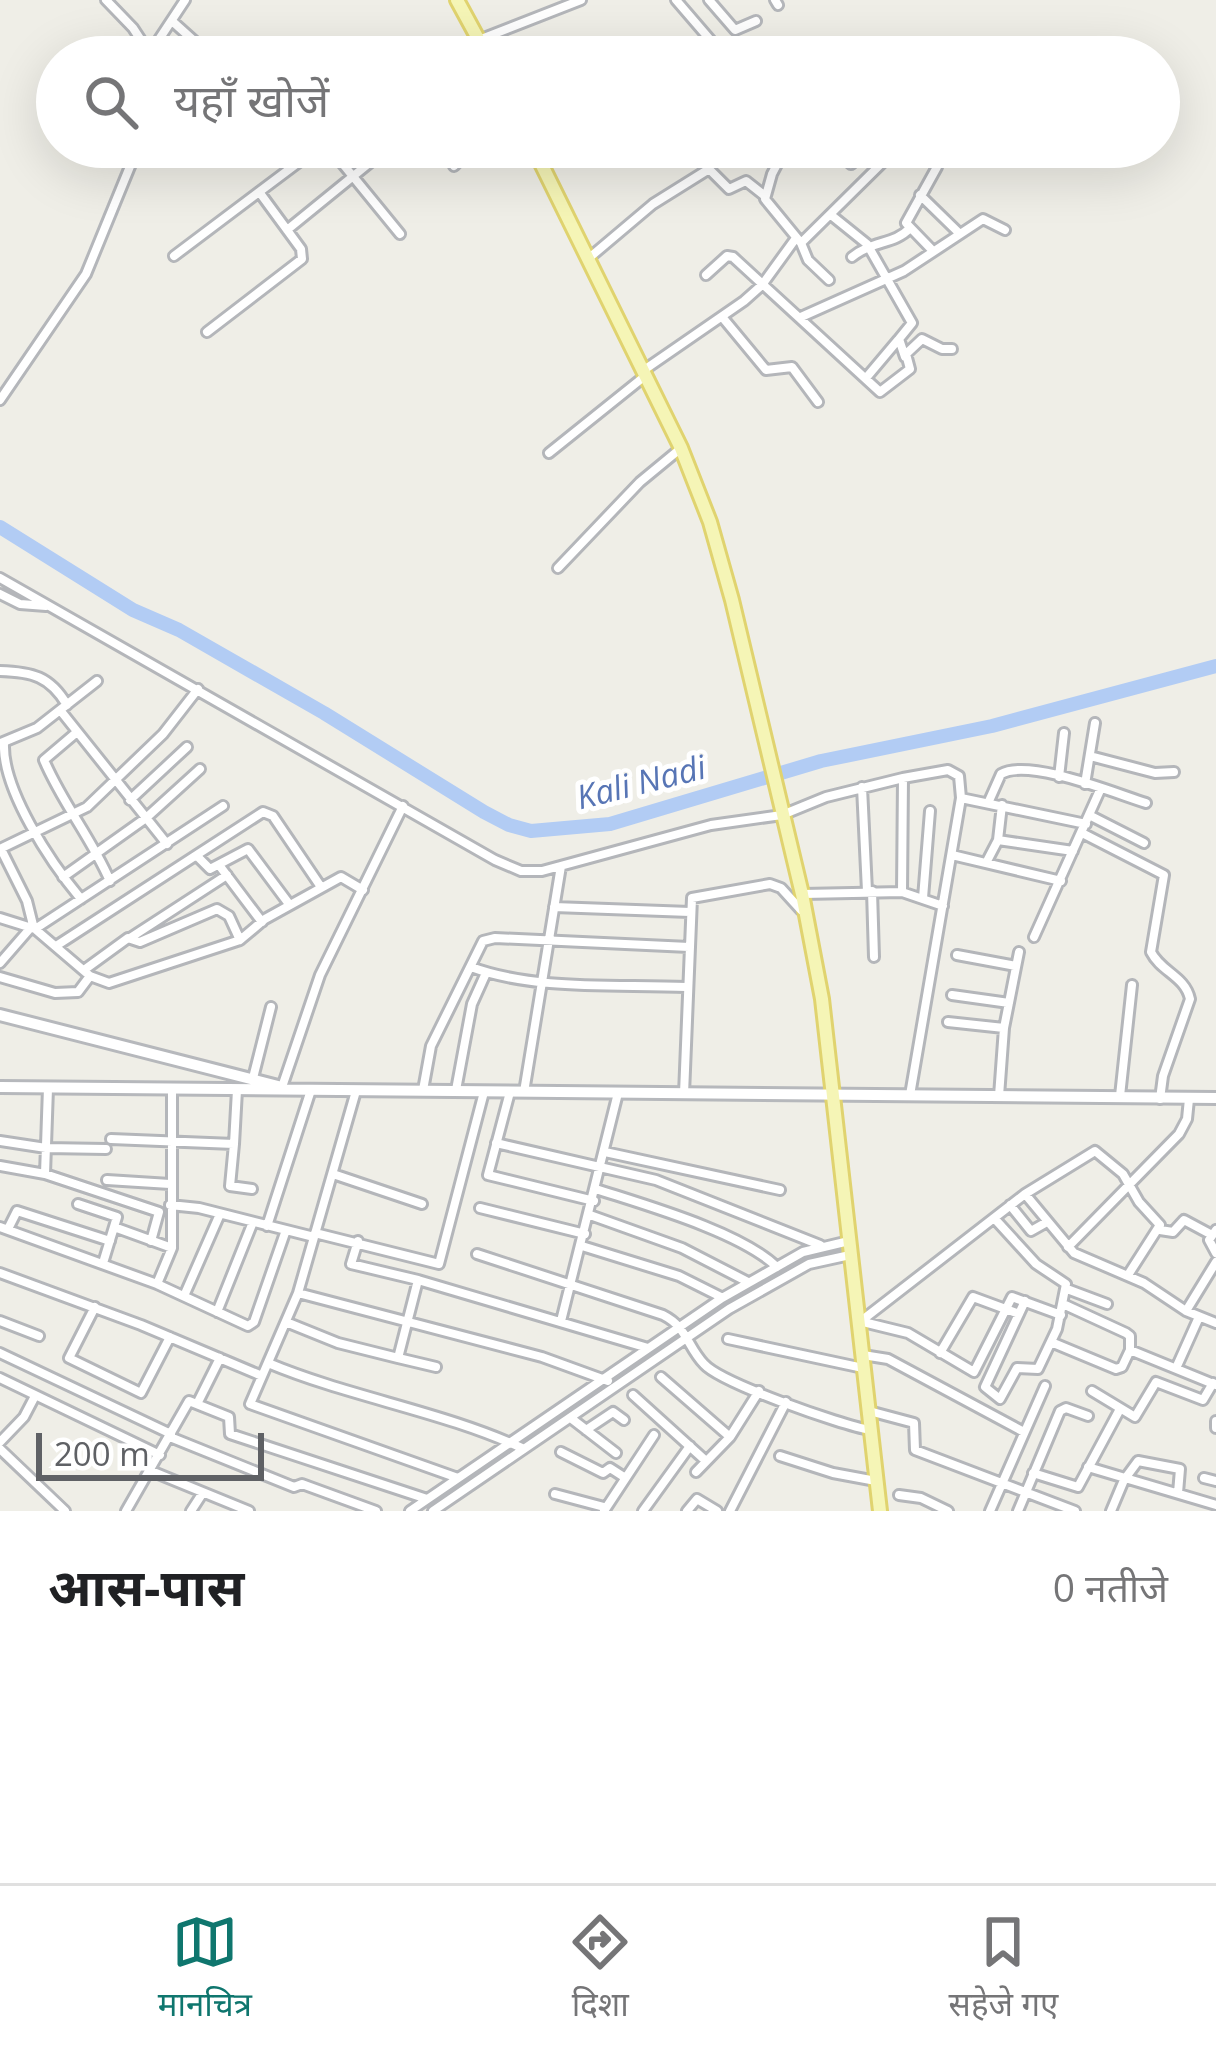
<!DOCTYPE html>
<html lang="hi">
<head>
<meta charset="utf-8">
<style>
  :root { --surface:#fff; --page:#f6f6f6; --text:#202124; --muted:#757577; --line:#e0e0e0; --accent:#0f766e }
  body { margin:0; font-family:"Open Sans","Noto Sans Devanagari",sans-serif; background:var(--page); color:var(--text) }
  .scale { position:absolute; left:36px; bottom:30px; width:228px; box-sizing:border-box; padding-left:12px; border:6px solid #5f6165; border-top:0; font-size:33px; line-height:42px; white-space:nowrap; color:#5f6165; -webkit-text-stroke:9px #fff; paint-order:stroke }
  .list { margin:0; padding:0; list-style:none }
  h2 { display:flex; justify-content:space-between; align-items:center; height:156px; margin:0; padding:0 48px; font-size:51px }
  h2 small { font-size:39px; font-weight:400; color:var(--muted) }
  .icon { flex:none; width:66px; height:66px; fill:none; stroke:currentColor; stroke-width:2; stroke-linecap:round; stroke-linejoin:round }
  .map { position:relative; flex:none; width:1216px; height:1511px; overflow:hidden }
  .search { position:absolute; background:var(--surface); box-shadow:0 12px 48px #0002; left:36px; right:36px; top:36px; height:132px; display:flex; align-items:center; gap:30px; box-sizing:border-box; padding:0 42px; border-radius:66px; color:var(--muted); font-size:45px }
  .sheet { height:372px; background:var(--surface) }
  nav { display:flex; justify-content:space-around; align-items:center; box-sizing:border-box; height:168px; border-top:3px solid var(--line); background:var(--surface); font-size:33px; color:var(--muted) }
  nav a { display:grid; justify-items:center; gap:6px }
  nav .on { color:var(--accent) }
  .map>svg:first-child { display:block }
  .lines { fill:none; stroke-linecap:round; stroke-linejoin:round }
  .river { stroke:#b2ccf4; stroke-width:14 }
  .street-casing { stroke:#b4b6ba; stroke-width:14 }
  .secondary-casing { stroke:#b6b8bc; stroke-width:16 }
  .primary-casing { stroke:#e0d36f; stroke-width:18 }
  .street { stroke:#fff; stroke-width:8 }
  .secondary { stroke:#fff; stroke-width:10 }
  .primary { stroke:#f5f5b6; stroke-width:12 }
  .labels { text-anchor:middle; stroke-width:10; stroke-linejoin:round; paint-order:stroke }
  .water-label { font-size:33px; font-style:italic; fill:#5775b5; stroke:#fff }
</style>
</head>
<body>
<div class="map">
<svg width="1216" height="1511" viewBox="0 0 1216 1511">
  <rect width="100%" height="100%" fill="#efeee7"/>
  <g class="lines">
    <path class="river" d="M0,527l133,83 46,20 145,83 160,99 25,13 22,6 79,-7 211,-63 171,-35 224,-60"/>
    <g class="street-casing">
      <path id="street" d="M106,0l27,28 19,29
        M676,0l49,57
        M709,0l26,30 21,-9
        M775,0l3,5
        M172,21l40,36
        M150,53l35,-53
        M435,57l146,-57
        M837,57l9,-12 7,-1 18,13
        M329,147l71,87
        M454,147l8,10
        M786,147l-14,27 -7,25 36,44 87,-86
        M834,147l17,17 17,-14
        M454,166l18,-19
        M709,169l20,20 17,-8 19,15
        M920,195l40,39
        M831,215l36,29 45,79 -13,16 6,18
        M287,230l102,-83
        M801,243l7,17 21,20
        M933,251l-27,-28 31,-56
        M174,256l145,-109
        M852,257c19,-16 43,-13 57,-28
        M589,258l64,-54 56,-35 1,-8 -13,-14
        M706,275l21,-19 6,1 147,135 30,-23 -4,-15 16,-15 20,10h10
        M801,317l103,-46 79,-52 22,11
        M723,318l43,52 26,-3 26,35
        M207,332l95,-73 -1,-10 -41,-56
        M644,370l100,-69 18,-16 34,-47
        M866,378l32,-38
        M0,400l86,-126 52,-127
        M549,453l96,-77
        M558,568l82,-86 40,-33
        M0,578l495,282 26,11h21l169,-46 71,-10 44,-18 77,-19 45,-8 11,6 2,22 -51,297
        M0,594l20,10 26,2
        M0,671c32,1 50,5 67,34
        M60,710l107,134
        M77,732l-33,28c18,43 47,77 66,121
        M1,743l36,-15 60,-47
        M4,743c-2,47 47,120 77,156
        M1090,756l65,17 19,-1
        M1059,777l5,-44
        M1085,784l10,-61
        M862,787l5,104
        M961,798l125,26
        M130,800l57,-53
        M989,801l12,-27c28,-16 113,19 145,29
        M1089,815l55,28
        M1082,833l82,42 -13,77c10,20 34,24 39,47l-27,77 -3,23
        M998,840l75,11
        M0,849l87,-42 76,-73 35,-45
        M952,855l109,26
        M197,856l13,13 38,-20 41,55
        M986,863l12,-23 4,-35
        M219,865l43,57
        M63,877l83,-59 54,-49
        M872,891l2,66
        M902,892l1,-114
        M803,894l99,-2 41,14
        M923,898l7,-87
        M554,907l136,5
        M0,918l35,11 55,47 19,7 131,-43 25,-21 76,-42 22,13
        M35,929l188,-123
        M1034,937l67,-149
        M130,938l97,-63
        M56,946l207,-134 10,4 48,71
        M957,955l59,11
        M0,963l33,-38 -6,-24 -26,-52
        M471,967c65,24 146,17 215,20
        M84,970l44,-32 12,4 77,-33 12,7 11,24
        M0,977l55,16 23,-1 12,-16
        M952,995l57,8
        M948,1022l56,6
        M253,1078l18,-71
        M282,1087l38,-112 83,-169
        M423,1090l8,-44 52,-105 12,-3 194,9
        M456,1090l16,-86 14,-31
        M356,1091l-58,202 -48,111 208,74
        M510,1092l-22,83 106,26
        M524,1092l37,-226
        M684,1094l8,-196 78,-14 11,4 20,22
        M999,1096l5,-68 15,-76
        M1120,1096l12,-111
        M111,1139l123,5 3,-54
        M0,1141l46,7 60,1
        M496,1143l160,37 164,65
        M234,1144l-4,42 22,3
        M605,1152l175,38
        M0,1166l45,8 3,-86
        M45,1174l114,38 -8,29
        M333,1174l89,30
        M107,1180l63,4
        M596,1189c49,16 145,43 181,78
        M1025,1194l49,59 70,30 42,28 30,12
        M78,1204l39,13 -14,46
        M170,1205l29,3 115,29
        M1010,1205l21,26 16,-9
        M480,1208l105,26
        M590,1215l92,33 66,34
        M994,1218l42,46 30,20 -9,45 -19,40 -21,-1 -17,31 -15,-12 40,-86
        M267,1226l44,-136
        M0,1227l157,57 91,42 6,-4 32,-92
        M114,1227l58,21
        M8,1229l9,-18 93,30
        M1160,1230l13,2 11,-12 28,15
        M1216,1230l-7,10 7,13
        M315,1233l124,31 45,-172
        M358,1241l-7,23 67,16
        M582,1246l97,30 42,21
        M1068,1247l111,-113 8,-15 2,-20
        M477,1254l186,61c24,12 24,31 41,49 17,19 137,61 166,66
        M0,1273l141,52 121,51
        M157,1284l15,-36v-157
        M1067,1289l40,15
        M298,1293l244,64 66,24
        M184,1296l36,-82
        M95,1307l-26,51 72,35 29,-56
        M1186,1311l30,-49
        M217,1312l36,-90
        M0,1321l39,15
        M561,1321l57,-228
        M859,1321l49,12 66,39 38,-75 49,18
        M861,1321l164,-127 70,-43 28,23 16,28 21,23 -32,50
        M286,1322l52,21 60,15 20,-78 230,68
        M728,1339l135,29
        M1051,1342l65,27 6,-2 8,-17v-14l-4,-3 -63,-29
        M1130,1350l86,35
        M0,1353l171,81
        M940,1353l33,-56 46,17
        M863,1355l25,4 136,73
        M398,1358l38,9
        M268,1363c84,35 174,48 256,86
        M1177,1366l22,-49
        M661,1377l69,60
        M0,1378l160,77
        M1092,1391l43,26 21,-35 47,18 10,-17
        M633,1395l73,66
        M197,1404l23,-46
        M869,1411l45,12 1,27 160,61
        M572,1419l44,34
        M1216,1421v7
        M586,1430l27,-18 11,8
        M170,1437l124,50 8,-3 74,27
        M0,1442l24,-25 11,-21
        M0,1449l65,62
        M561,1452l42,21 7,-5 14,9
        M780,1456l53,17 43,8
        M1088,1467l128,38
        M151,1471l98,40
        M696,1472l34,-35 29,-46
        M1033,1473l45,14 42,-78
        M1204,1478l12,3
        M555,1494l49,13
        M899,1495l22,3 27,13
        M126,1511l63,-110 40,16 1,17 197,65
        M191,1511l11,-17
        M410,1511l312,-213 81,-46 46,-11
        M433,1511l296,-202 80,-45 41,-9
        M604,1511l50,-76
        M643,1511l47,-65
        M687,1511l10,-12 20,12
        M730,1511l56,-109
        M990,1511l55,-125
        M1018,1511l42,-100 6,-3 22,8
        M1111,1511l13,-31 14,-19 42,8 -2,24"/>
    </g>
    <g class="secondary-casing">
      <path id="secondary" d="M0,1015l282,72
        M0,1087l1216,11"/>
    </g>
    <g class="primary-casing">
      <path id="primary" d="M457,0l31,57
        M533,147l148,301 29,74 22,78 70,294 20,105 58,512"/>
    </g>
    <use href="#street" class="street"/>
    <use href="#secondary" class="secondary"/>
    <use href="#primary" class="primary"/>
  </g>
  <g class="labels">
    <g class="water-label">
      <text transform="translate(641 782) rotate(-14)" y="12">Kali Nadi</text>
    </g>
  </g>
</svg>
<div class="scale">200 m</div>
<div class="search"><svg class="icon" aria-label="search" viewBox="0 0 24 24"><circle cx="10" cy="10" r="6"/><path d="M15 15l6 6"/></svg>यहाँ खोजें</div>
</div>
<section class="sheet">
<h2>आस-पास<small>0 नतीजे</small></h2>
<ul class="list">
</ul>
</section>
<nav>
<a class="on"><svg class="icon" aria-label="map" viewBox="0 0 24 24"><path d="M3 6l6-2 6 2 6-2v14l-6 2-6-2-6 2zM9 4v14M15 6v14"/></svg>मानचित्र</a>
<a><svg class="icon" aria-label="directions" viewBox="0 0 24 24"><path d="M12 3l9 9-9 9-9-9zM9 14v-3h6M13 9l2 2-2 2"/></svg>दिशा</a>
<a><svg class="icon" aria-label="saved" viewBox="0 0 24 24"><path d="M7 4h10v16l-5-4-5 4z"/></svg>सहेजे गए</a>
</nav>
</body>
</html>
